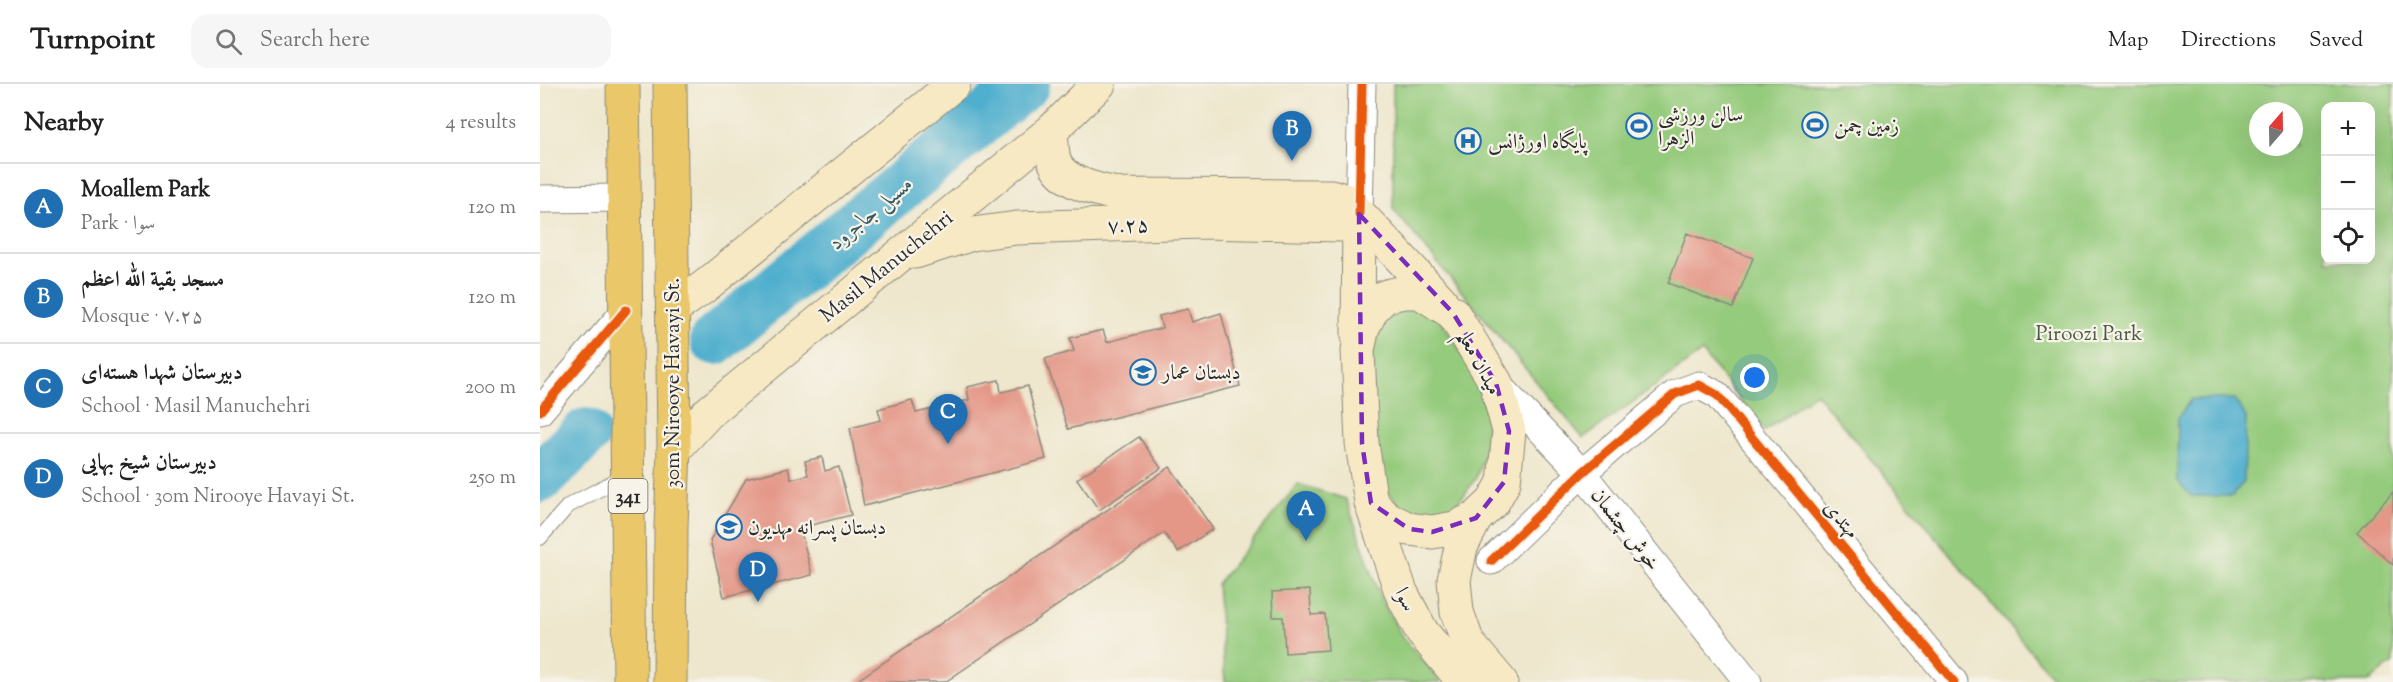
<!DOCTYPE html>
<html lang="en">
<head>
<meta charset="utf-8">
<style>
  :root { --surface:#fff; --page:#f6f6f6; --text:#222; --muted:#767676; --line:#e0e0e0; --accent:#1f6fb2 }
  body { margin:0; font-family:"Sorts Mill Goudy",Amiri,serif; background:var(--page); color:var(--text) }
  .controls { position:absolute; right:18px; top:18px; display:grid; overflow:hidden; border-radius:12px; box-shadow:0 6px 24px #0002 }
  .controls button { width:54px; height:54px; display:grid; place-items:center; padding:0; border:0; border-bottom:2px solid var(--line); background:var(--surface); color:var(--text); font:30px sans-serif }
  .compass { position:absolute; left:1709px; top:18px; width:54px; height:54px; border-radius:50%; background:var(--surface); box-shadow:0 6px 24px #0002; rotate:20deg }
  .you { position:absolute; left:1215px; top:294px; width:21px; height:21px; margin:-15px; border:4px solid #fff; border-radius:50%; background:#1a73e8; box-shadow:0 0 0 9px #1a73e833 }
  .badge { display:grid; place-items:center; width:39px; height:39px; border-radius:50%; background:var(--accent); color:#fff; font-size:20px; font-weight:700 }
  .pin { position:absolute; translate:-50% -50px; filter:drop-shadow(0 2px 3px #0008) }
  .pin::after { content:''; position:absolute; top:32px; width:21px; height:18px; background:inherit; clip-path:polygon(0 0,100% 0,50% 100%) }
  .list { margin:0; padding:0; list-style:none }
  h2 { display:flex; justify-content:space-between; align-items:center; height:78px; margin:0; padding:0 24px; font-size:26px }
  h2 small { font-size:20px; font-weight:400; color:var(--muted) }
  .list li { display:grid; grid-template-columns:39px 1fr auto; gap:18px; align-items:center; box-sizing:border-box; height:90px; padding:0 24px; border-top:2px solid var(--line) }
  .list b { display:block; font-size:22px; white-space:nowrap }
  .list p { margin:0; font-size:20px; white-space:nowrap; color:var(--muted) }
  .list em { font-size:20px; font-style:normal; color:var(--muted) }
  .icon { flex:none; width:33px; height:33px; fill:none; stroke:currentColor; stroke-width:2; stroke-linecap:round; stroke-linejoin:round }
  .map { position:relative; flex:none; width:1853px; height:598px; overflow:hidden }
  header { display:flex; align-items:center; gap:36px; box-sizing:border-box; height:84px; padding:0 30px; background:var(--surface); border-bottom:2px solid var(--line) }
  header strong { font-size:28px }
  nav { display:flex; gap:33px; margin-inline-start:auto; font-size:21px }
  .search { width:420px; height:54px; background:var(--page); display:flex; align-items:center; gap:15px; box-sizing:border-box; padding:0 21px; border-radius:18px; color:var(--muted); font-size:22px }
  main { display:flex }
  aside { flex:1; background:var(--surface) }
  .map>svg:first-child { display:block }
  .green { fill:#95cb7d; stroke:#607b54; stroke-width:1.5; fill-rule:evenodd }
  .water { fill:#4fafce; stroke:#3d6d7c; stroke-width:1.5 }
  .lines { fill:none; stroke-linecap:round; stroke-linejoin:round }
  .river { stroke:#4fafce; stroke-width:50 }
  .building { fill:#e49687 }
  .service-casing { stroke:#8c897c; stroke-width:16 }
  .minor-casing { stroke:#8c897c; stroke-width:29 }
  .secondary-casing { stroke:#8c897c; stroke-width:35 }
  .primary-casing { stroke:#8c897c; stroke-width:35 }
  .service { stroke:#fff; stroke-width:14 }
  .minor { stroke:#fff; stroke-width:27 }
  .secondary { stroke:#f7e9c3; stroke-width:33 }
  .primary { stroke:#eac769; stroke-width:33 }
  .cycleway-casing { stroke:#f7f3e8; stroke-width:13 }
  .cycleway { stroke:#e8590c; stroke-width:9 }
  .marked { fill:none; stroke:#7b2cbf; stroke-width:4.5; stroke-dasharray:12 8; stroke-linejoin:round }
  .labels { text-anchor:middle; stroke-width:4.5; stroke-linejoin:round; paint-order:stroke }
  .shield { fill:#f7f3e8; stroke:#686764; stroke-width:1.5 }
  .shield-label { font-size:20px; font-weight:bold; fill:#2b2b2b }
  .poi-label { font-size:21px; fill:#2b2b2b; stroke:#f7f3e8; text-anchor:start }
  .street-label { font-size:21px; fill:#2b2b2b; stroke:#f7f3e8 }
  .park-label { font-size:21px; fill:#4b5b44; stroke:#f7f3e8 }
  .water-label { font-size:22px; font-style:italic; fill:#385964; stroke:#f7f3e8 }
</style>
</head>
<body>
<header>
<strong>Turnpoint</strong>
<div class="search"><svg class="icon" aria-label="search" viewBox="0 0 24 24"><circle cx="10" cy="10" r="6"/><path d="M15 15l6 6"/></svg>Search here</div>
<nav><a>Map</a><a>Directions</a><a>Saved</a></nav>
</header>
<main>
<aside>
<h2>Nearby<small>4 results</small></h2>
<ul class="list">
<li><span class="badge">A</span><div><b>Moallem Park</b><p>Park · سوا</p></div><em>120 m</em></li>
<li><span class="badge">B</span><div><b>مسجد بقیة الله اعظم</b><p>Mosque · ۷.۲۵</p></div><em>120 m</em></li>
<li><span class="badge">C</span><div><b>دبیرستان شهدا هسته‌ای</b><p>School · Masil Manuchehri</p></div><em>200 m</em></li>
<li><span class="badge">D</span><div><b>دبیرستان شیخ بهایی</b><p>School · 30m Nirooye Havayi St.</p></div><em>250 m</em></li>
</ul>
</aside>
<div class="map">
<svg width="1853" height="598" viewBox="0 0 1853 598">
  <rect width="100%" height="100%" fill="#f7f3e8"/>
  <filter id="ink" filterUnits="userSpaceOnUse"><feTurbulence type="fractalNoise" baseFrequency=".0167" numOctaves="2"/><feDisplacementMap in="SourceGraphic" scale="12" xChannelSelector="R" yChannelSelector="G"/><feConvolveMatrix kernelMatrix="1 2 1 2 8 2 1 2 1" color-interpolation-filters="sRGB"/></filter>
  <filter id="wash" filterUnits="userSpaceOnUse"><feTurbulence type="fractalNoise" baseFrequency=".008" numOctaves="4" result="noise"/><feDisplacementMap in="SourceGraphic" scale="24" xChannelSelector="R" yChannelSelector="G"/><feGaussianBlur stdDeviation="1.35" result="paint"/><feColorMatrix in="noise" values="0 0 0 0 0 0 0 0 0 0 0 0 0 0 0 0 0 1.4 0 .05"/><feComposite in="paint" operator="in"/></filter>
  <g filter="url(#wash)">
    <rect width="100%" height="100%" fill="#eee7cd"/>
    <path class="green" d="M853,0h1000v579l-25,19h-312l-240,-289 -51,38 -63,-79 -119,86 -190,-229zM1786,22h44v154h-44zM1718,27h36v36h-36z
      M893,223l44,71 9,29 1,28 -3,21 -8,22 -12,17 -13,13 -16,5 -19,-1 -17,-7 -15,-17 -9,-43 -4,-94 16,-43z
      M758,400l48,15 35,100 22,39 38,44h-216l-8,-98z"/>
    <path class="water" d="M1651,315h43l12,18 -2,64 -11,15h-42l-14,-16 1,-62z"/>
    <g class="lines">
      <path class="river" d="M175,256l310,-256
        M0,394l46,-45"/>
    </g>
    <g id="blocks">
      <path class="building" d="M1147,149l66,25 -20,50 -65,-25z
        M648,225l4,13 29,-9 19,73 -172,43 -23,-70 29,-8 -4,-13 33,-8 4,12 55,-14 -3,-12z
        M459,296l2,12 27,-6 18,73 -182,47 -14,-78 31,-8 -3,-11 34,-9 4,13 53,-13 -2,-13z
        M599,353l22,31 -62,42 -22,-31z
        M282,373l3,14 14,-4 12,48 -51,13 12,47 -88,22 -14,-57 36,-61 42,-11 3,11 17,-4 -3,-14z
        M630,383l43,62 -35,23 -14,-19 -219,149h-90z
        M1853,408v73l-36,-33z
        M770,506l1,25 14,-1 3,36 -43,3 -2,-36h-10l-1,-25z"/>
    </g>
  </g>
  <g filter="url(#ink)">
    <use href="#blocks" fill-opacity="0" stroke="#8c897c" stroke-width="1.5"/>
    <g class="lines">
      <g class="service-casing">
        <path id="service" d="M0,454l28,-32 58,-31"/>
      </g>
      <g class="minor-casing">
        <path id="minor" d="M0,115l84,-1
          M819,130l3,-130
          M956,299l86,90 166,209
          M0,327l86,-101
          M951,477l91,-88 93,-79 24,-9 18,10 237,287"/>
      </g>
      <g class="secondary-casing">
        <path id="secondary" d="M511,47c1,10 1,21 3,29 7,24 46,30 66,35l211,1 16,5 94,100
          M375,168l57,-18 45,-6 185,-6 139,3 18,-11
          M864,208h16l33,21 43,70 13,48 -5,51 -11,20 -17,16 -21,10 -23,4 -23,-3 -21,-10 -17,-16 -9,-60 -4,-93 5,-23 10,-19 13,-12z
          M133,225l31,-22 250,-203
          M818,252l1,-122
          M134,366l34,-37 343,-282 48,-47
          M831,419l30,89 21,40 42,50
          M936,434l-15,29 -7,33 3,32 11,31 33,39"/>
      </g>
      <g class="primary-casing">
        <path id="primary" d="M83,0l7,598
          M130,598l1,-156 3,-76 -4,-366"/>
      </g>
      <use href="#service" class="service"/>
      <use href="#minor" class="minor"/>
      <use href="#secondary" class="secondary"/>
      <use href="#primary" class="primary"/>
      <g class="cycleway-casing">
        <path id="cycleway" d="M819,130l3,-130
          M0,327l86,-101
          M951,477l91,-88 93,-79 24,-9 18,10 237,287"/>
      </g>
      <use href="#cycleway" class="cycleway"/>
    </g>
  </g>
  <path class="marked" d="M819,130l94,99 43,70 13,48 -5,51 -28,36 -44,14 -23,-3 -38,-26 -9,-60z"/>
  <defs>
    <g id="stadium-ring" transform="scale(1.35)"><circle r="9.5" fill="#f7f3e8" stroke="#1f6fb2" stroke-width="1.5"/><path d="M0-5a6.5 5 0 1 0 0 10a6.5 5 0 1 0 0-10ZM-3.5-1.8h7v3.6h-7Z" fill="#1f6fb2"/></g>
    <g id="hospital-ring" transform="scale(1.35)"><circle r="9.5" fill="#f7f3e8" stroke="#1f6fb2" stroke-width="1.5"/><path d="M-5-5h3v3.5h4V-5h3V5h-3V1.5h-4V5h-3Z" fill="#1f6fb2"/></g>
    <g id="school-ring" transform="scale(1.35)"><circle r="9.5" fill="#f7f3e8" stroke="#1f6fb2" stroke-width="1.5"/><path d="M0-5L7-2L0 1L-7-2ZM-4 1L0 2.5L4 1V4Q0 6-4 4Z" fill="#1f6fb2"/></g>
  </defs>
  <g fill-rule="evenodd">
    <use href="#stadium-ring" x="1275" y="41"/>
    <use href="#stadium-ring" x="1099" y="42"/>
    <use href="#hospital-ring" x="928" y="57"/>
    <use href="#school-ring" x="603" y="288"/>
    <use href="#school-ring" x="189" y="443"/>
  </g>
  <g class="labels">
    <rect class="shield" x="68.5" y="395" width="39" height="34" rx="4.5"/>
    <g class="shield-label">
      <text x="88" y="419">341</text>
    </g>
    <g class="poi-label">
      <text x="1118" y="37">سالن ورزشی<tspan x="1118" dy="24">الزهرا</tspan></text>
      <text x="1294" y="48">زمین چمن</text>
      <text x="948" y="64">پایگاه اورژانس</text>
      <text x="622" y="295">دبستان عمار</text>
      <text x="208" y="450">دبستان پسرانه مهدیون</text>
    </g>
    <g class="street-label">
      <text transform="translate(588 141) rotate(-2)" y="7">۷.۲۵</text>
      <text transform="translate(346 182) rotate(-39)" y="7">Masil Manuchehri</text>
      <text transform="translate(940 278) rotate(62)" y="7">میدان معلم</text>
      <text transform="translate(132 299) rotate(-90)" y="7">30m Nirooye Havayi St.</text>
      <text transform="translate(1302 435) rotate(50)" y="7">مهتدی</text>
      <text transform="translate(1086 445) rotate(52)" y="7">خوش چشمان</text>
      <text transform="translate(866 515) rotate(65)" y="7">سوا</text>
    </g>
    <g class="park-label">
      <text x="1549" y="256">Piroozi Park</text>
    </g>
    <g class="water-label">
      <text transform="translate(330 128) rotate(-40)" y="8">مسیل جاجرود</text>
    </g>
  </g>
</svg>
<div class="controls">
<button>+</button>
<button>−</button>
<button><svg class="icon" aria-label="locate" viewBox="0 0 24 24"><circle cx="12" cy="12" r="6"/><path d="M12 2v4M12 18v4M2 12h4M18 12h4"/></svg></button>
</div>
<svg class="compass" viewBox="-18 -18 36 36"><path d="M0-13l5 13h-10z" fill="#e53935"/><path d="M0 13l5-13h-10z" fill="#767676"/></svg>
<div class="you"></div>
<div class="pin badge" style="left:766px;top:457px">A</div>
<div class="pin badge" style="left:752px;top:77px">B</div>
<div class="pin badge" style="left:408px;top:360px">C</div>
<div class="pin badge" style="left:218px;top:518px">D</div>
</div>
</main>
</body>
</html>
